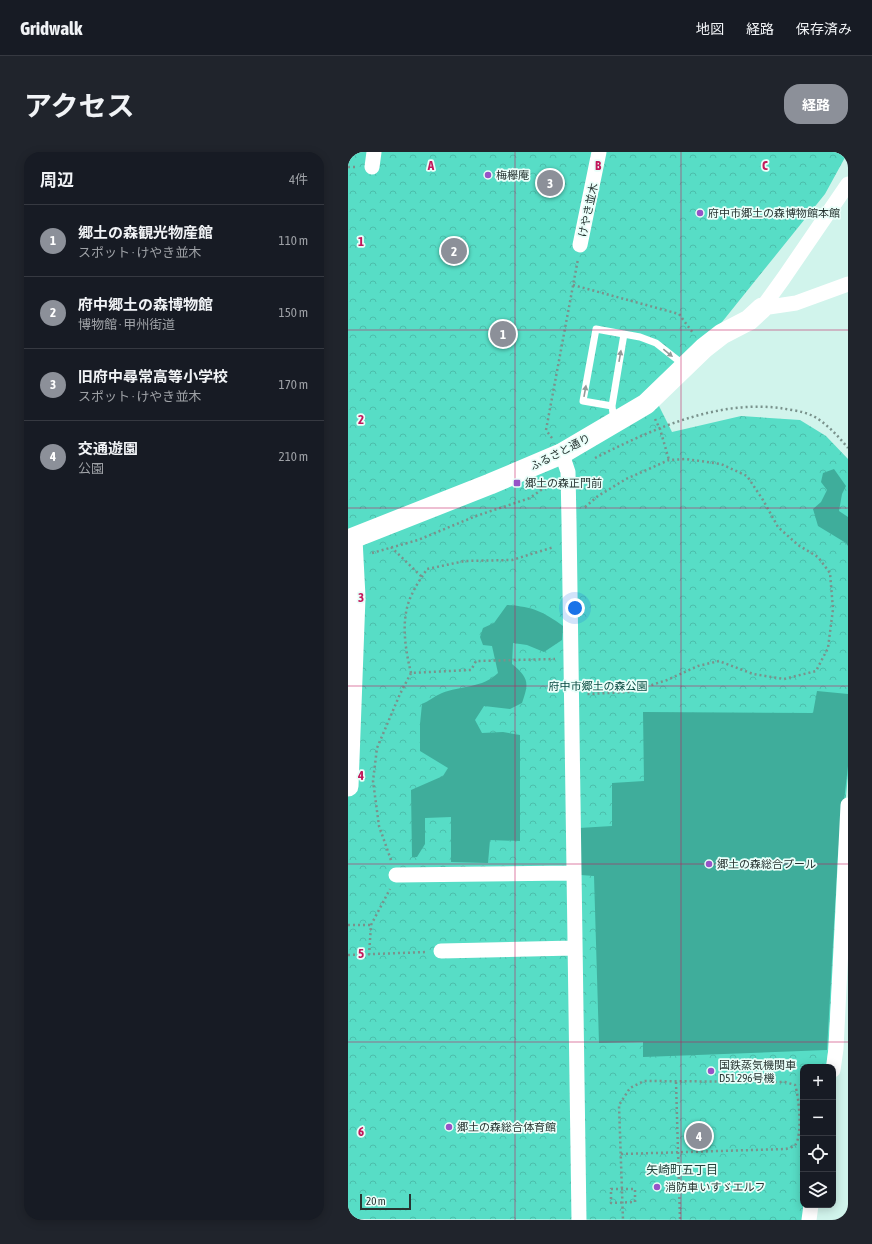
<!DOCTYPE html>
<html lang="ja">
<head>
<meta charset="utf-8">
<style>
  :root { --surface:#171b24; --page:#20242c; --text:#f1f3f6; --muted:#9ea1a6; --line:#363941; --accent:#8c9099 }
  body { margin:0; font-family:"Asap Condensed","Noto Sans JP",sans-serif; background:var(--page); color:var(--text) }
  .controls { position:absolute; right:12px; bottom:12px; display:grid; overflow:hidden; border-radius:8px; box-shadow:0 2px 10px #0003 }
  .controls button { width:36px; height:36px; display:grid; place-items:center; padding:0; border:0; border-bottom:1px solid var(--line); background:var(--surface); color:var(--text); font:20px sans-serif }
  .scale { position:absolute; left:12px; bottom:10px; width:51px; box-sizing:border-box; padding-left:4px; border:2px solid #273431; border-top:0; font-size:11px; line-height:14px; white-space:nowrap; color:#273431; -webkit-text-stroke:3px #e9fef9; paint-order:stroke }
  .you { position:absolute; left:227px; top:456px; width:14px; height:14px; margin:-10px; border:3px solid #fff; border-radius:50%; background:#1a73e8; box-shadow:0 0 0 6px #1a73e833 }
  .badge { display:grid; place-items:center; width:26px; height:26px; border-radius:50%; background:var(--accent); color:#fff; font-size:13px; font-weight:700 }
  .pin { position:absolute; translate:-50% -50%; border:2px solid #fff; box-shadow:0 1px 4px #0006 }
  .list { margin:0; padding:0; list-style:none }
  h2 { display:flex; justify-content:space-between; align-items:center; height:52px; margin:0; padding:0 16px; font-size:17px }
  h2 small { font-size:13px; font-weight:400; color:var(--muted) }
  .list li { display:grid; grid-template-columns:26px 1fr auto; gap:12px; align-items:center; box-sizing:border-box; height:72px; padding:0 16px; border-top:1px solid var(--line) }
  .list b { display:block; font-size:15px; white-space:nowrap }
  .list p { margin:0; font-size:13px; white-space:nowrap; color:var(--muted) }
  .list em { font-size:13px; font-style:normal; color:var(--muted) }
  .icon { flex:none; width:22px; height:22px; fill:none; stroke:currentColor; stroke-width:2; stroke-linecap:round; stroke-linejoin:round }
  .map { position:relative; flex:none; width:500px; height:1068px; overflow:hidden; border-radius:16px }
  header { display:flex; align-items:center; gap:24px; box-sizing:border-box; height:56px; padding:0 20px; background:var(--surface); border-bottom:1px solid var(--line) }
  header strong { font-size:19px }
  nav { display:flex; gap:22px; margin-inline-start:auto; font-size:14px }
  .intro { display:flex; align-items:center; justify-content:space-between; box-sizing:border-box; height:96px; padding:0 24px }
  h1 { margin:0; font-size:28px }
  .button { padding:10px 18px; border-radius:16px; background:var(--accent); color:#fff; font-size:14px; font-weight:700 }
  main { display:flex; gap:24px; padding:0 24px }
  aside { flex:1; background:var(--surface); border-radius:16px; box-shadow:0 2px 10px #0003 }
  .map>svg:first-child { display:block }
  .park { fill:url(#park-crowns) }
  .water { fill:#3fad9b }
  .lines { fill:none; stroke-linecap:round; stroke-linejoin:round }
  .path { stroke:#7a928c; stroke-width:2.5; stroke-dasharray:2 3; stroke-linecap:butt }
  .lane { stroke:#fff; stroke-width:7 }
  .street { stroke:#fff; stroke-width:15 }
  .secondary { stroke:#fff; stroke-width:21 }
  .oneway { fill:#939a98 }
  .grid { fill:none; stroke:#c2185b; stroke-width:1; stroke-opacity:0.55 }
  .poi-dot { fill:#9753c7; stroke:#e9fef9; stroke-width:1.5 }
  .labels { text-anchor:middle; stroke-width:3.5; stroke-linejoin:round; paint-order:stroke }
  .poi-label { font-size:11px; fill:#273431; stroke:#e9fef9; text-anchor:start }
  .street-label { font-size:11px; fill:#273431; stroke:#e9fef9 }
  .park-label { font-size:11px; fill:#074a40; stroke:#e9fef9 }
  .neighbourhood-label { font-size:12px; fill:#23413b; stroke:#e9fef9 }
  .grid-label { font-size:13px; text-anchor:middle; font-weight:bold; fill:#c2185b; stroke:#e9fef9; stroke-width:3.5; stroke-linejoin:round; paint-order:stroke }
</style>
</head>
<body>
<header>
<strong>Gridwalk</strong>
<nav><a>地図</a><a>経路</a><a>保存済み</a></nav>
</header>
<div class="intro"><h1>アクセス</h1><a class="button">経路</a></div>
<main>
<aside>
<h2>周辺<small>4件</small></h2>
<ul class="list">
<li><span class="badge">1</span><div><b>郷土の森観光物産館</b><p>スポット · けやき並木</p></div><em>110 m</em></li>
<li><span class="badge">2</span><div><b>府中郷土の森博物館</b><p>博物館 · 甲州街道</p></div><em>150 m</em></li>
<li><span class="badge">3</span><div><b>旧府中尋常高等小学校</b><p>スポット · けやき並木</p></div><em>170 m</em></li>
<li><span class="badge">4</span><div><b>交通遊園</b><p>公園</p></div><em>210 m</em></li>
</ul>
</aside>
<div class="map">
<svg width="500" height="1068" viewBox="0 0 500 1068">
  <defs>
    <pattern id="park-crowns" width="20" height="18" patternUnits="userSpaceOnUse"><rect width="20" height="18" fill="#57ddc6"/><path d="M2 6a3 3 0 1 1 6 0M12 15a3 3 0 1 1 6 0" fill="none" stroke="#4cbeab"/></pattern>
  </defs>
  <rect width="100%" height="100%" fill="#d1f4ec"/>
  <path class="park" d="M0,0h500l-23,42 -115,143 -60,51 22,44 69,-16 59,4 26,16 22,23v316l-8,87 -13,205h-24v138h3l-2,15 -456,-1z"/>
  <path class="water" d="M486,317l12,17 -4,8 -3,17 9,6v29l-2,-3 -28,-17 -5,-17 8,-7 6,-12 -6,-8 2,-9z
    M159,453c26,2 35,6 56,21l-1,14 -18,12 -17,-7 -14,-2 -1,21c17,14 17,19 10,39l-12,6 -26,-3 -9,14 7,13 21,-1 17,3v106l-30,-1 -2,23 -37,-1v-45l-26,1v26l-8,13h-5l-1,-67 32,-14 5,-8 -28,-17v-27l2,-20c7,-3 13,-8 20,-11 18,-7 41,-5 56,-20l-6,-27 -9,-1 -3,-8 3,-9 11,-5z
    M469,539l31,3v72l-10,87 -11,197 -184,7v-15l-44,1 -5,-167 -13,-1 -2,-47 33,-2v-43l32,-2 -1,-69 170,1z"/>
  <g class="lines">
    <path class="path" d="M0,15h9
      M225,133l106,29 14,19
      M307,267l5,10 9,31
      M204,286l-6,-8 32,-171
      M247,306c56,-28 120,-58 185,-50 11,2 24,3 35,9 13,8 23,19 33,31
      M237,355l13,-11 28,-17 43,-19 17,-1 35,5 26,12 16,24 15,27 20,18 20,12 12,16 3,36 -5,39 -12,23 -32,8 -31,-5 -34,-13 -21,5 -31,14 -37,12 -43,2
      M43,395l31,30
      M24,401l46,-13 58,-24 54,-18 22,-16
      M63,521c-6,-25 -11,-55 1,-79 4,-9 10,-17 15,-25l38,-8 47,-1 42,-13
      M43,708l-12,-34 -6,-45 4,-33 23,-54 11,-21 60,-3 5,-9 79,-2
      M0,773h23
      M0,803l79,-3
      M21,803l2,-30 19,-36
      M328,930l4,138
      M273,1002l165,-5c3,-1 7,-2 9,-4 8,-9 4,-49 0,-60l-10,-3 -141,-1 -14,7 -11,17 4,115
      M263,1037h24v13l-24,1z"/>
    <path class="lane" d="M264,254l-29,-5 13,-72 44,8 16,6 28,22
      M266,269l-2,-15 12,-72"/>
    <path class="street" d="M24,15l2,-15
      M232,93l19,-93
      M414,156l21,-29 65,-95
      M414,156l34,-5 52,-19
      M216,308l4,12 1,49 10,699
      M48,723l177,-2
      M93,799l133,-3
      M485,918l3,-21 12,-244
      M461,1068l2,-15"/>
    <path class="secondary" d="M0,388l142,-56 71,-30 85,-50 58,-56 18,-14 27,-14 13,-12
      M0,634l7,-189 -3,-58"/>
  </g>
  <defs><path id="oneway-solid" d="M-6-.8H1V-3.2L6.5 0L1 3.2V.8H-6Z"/></defs>
  <g class="oneway">
    <use href="#oneway-solid" transform="translate(320 201) rotate(39)"/>
    <use href="#oneway-solid" transform="translate(272 204) rotate(-80)"/>
    <use href="#oneway-solid" transform="translate(237 239) rotate(-80)"/>
  </g>
  <path class="grid" d="M167,0v1068M333,0v1068M0,178h500M0,356h500M0,534h500M0,712h500M0,890h500"/>
  <g class="poi-dot">
    <circle cx="140" cy="23" r="4"/>
    <circle cx="352" cy="61" r="4"/>
    <rect x="165" y="327" width="8" height="8" rx="2"/>
    <circle cx="361" cy="712" r="4"/>
    <circle cx="363" cy="919" r="4"/>
    <circle cx="101" cy="975" r="4"/>
    <circle cx="309" cy="1035" r="4"/>
  </g>
  <g class="labels">
    <g class="poi-label">
      <text x="148" y="27">梅欅庵</text>
      <text x="360" y="65">府中市郷土の森博物館本館</text>
      <text x="177" y="335">郷土の森正門前</text>
      <text x="369" y="716">郷土の森総合プール</text>
      <text x="371" y="917">国鉄蒸気機関車<tspan x="371" dy="13">D51 296号機</tspan></text>
      <text x="109" y="979">郷土の森総合体育館</text>
      <text x="317" y="1039">消防車 いすゞエルフ</text>
    </g>
    <g class="street-label">
      <text transform="translate(240 58) rotate(-77)" y="4">けやき並木</text>
      <text transform="translate(212 300) rotate(-27)" y="4">ふるさと通り</text>
    </g>
    <g class="park-label">
      <text x="250" y="538">府中市郷土の森公園</text>
    </g>
    <g class="neighbourhood-label">
      <text x="334" y="1022">矢崎町五丁目</text>
    </g>
  </g>
  <g class="grid-label">
    <text x="83" y="18">A</text>
    <text x="250" y="18">B</text>
    <text x="417" y="18">C</text>
    <text x="13" y="94">1</text>
    <text x="13" y="272">2</text>
    <text x="13" y="450">3</text>
    <text x="13" y="628">4</text>
    <text x="13" y="806">5</text>
    <text x="13" y="984">6</text>
  </g>
</svg>
<div class="controls">
<button>+</button>
<button>−</button>
<button><svg class="icon" aria-label="locate" viewBox="0 0 24 24"><circle cx="12" cy="12" r="6"/><path d="M12 2v4M12 18v4M2 12h4M18 12h4"/></svg></button>
<button><svg class="icon" aria-label="layers" viewBox="0 0 24 24"><path d="M12 4l9 5-9 5-9-5zM3 14l9 5 9-5"/></svg></button>
</div>
<div class="scale">20 m</div>
<div class="you"></div>
<div class="pin badge" style="left:155px;top:182px">1</div>
<div class="pin badge" style="left:106px;top:99px">2</div>
<div class="pin badge" style="left:202px;top:31px">3</div>
<div class="pin badge" style="left:351px;top:984px">4</div>
</div>
</main>
</body>
</html>
